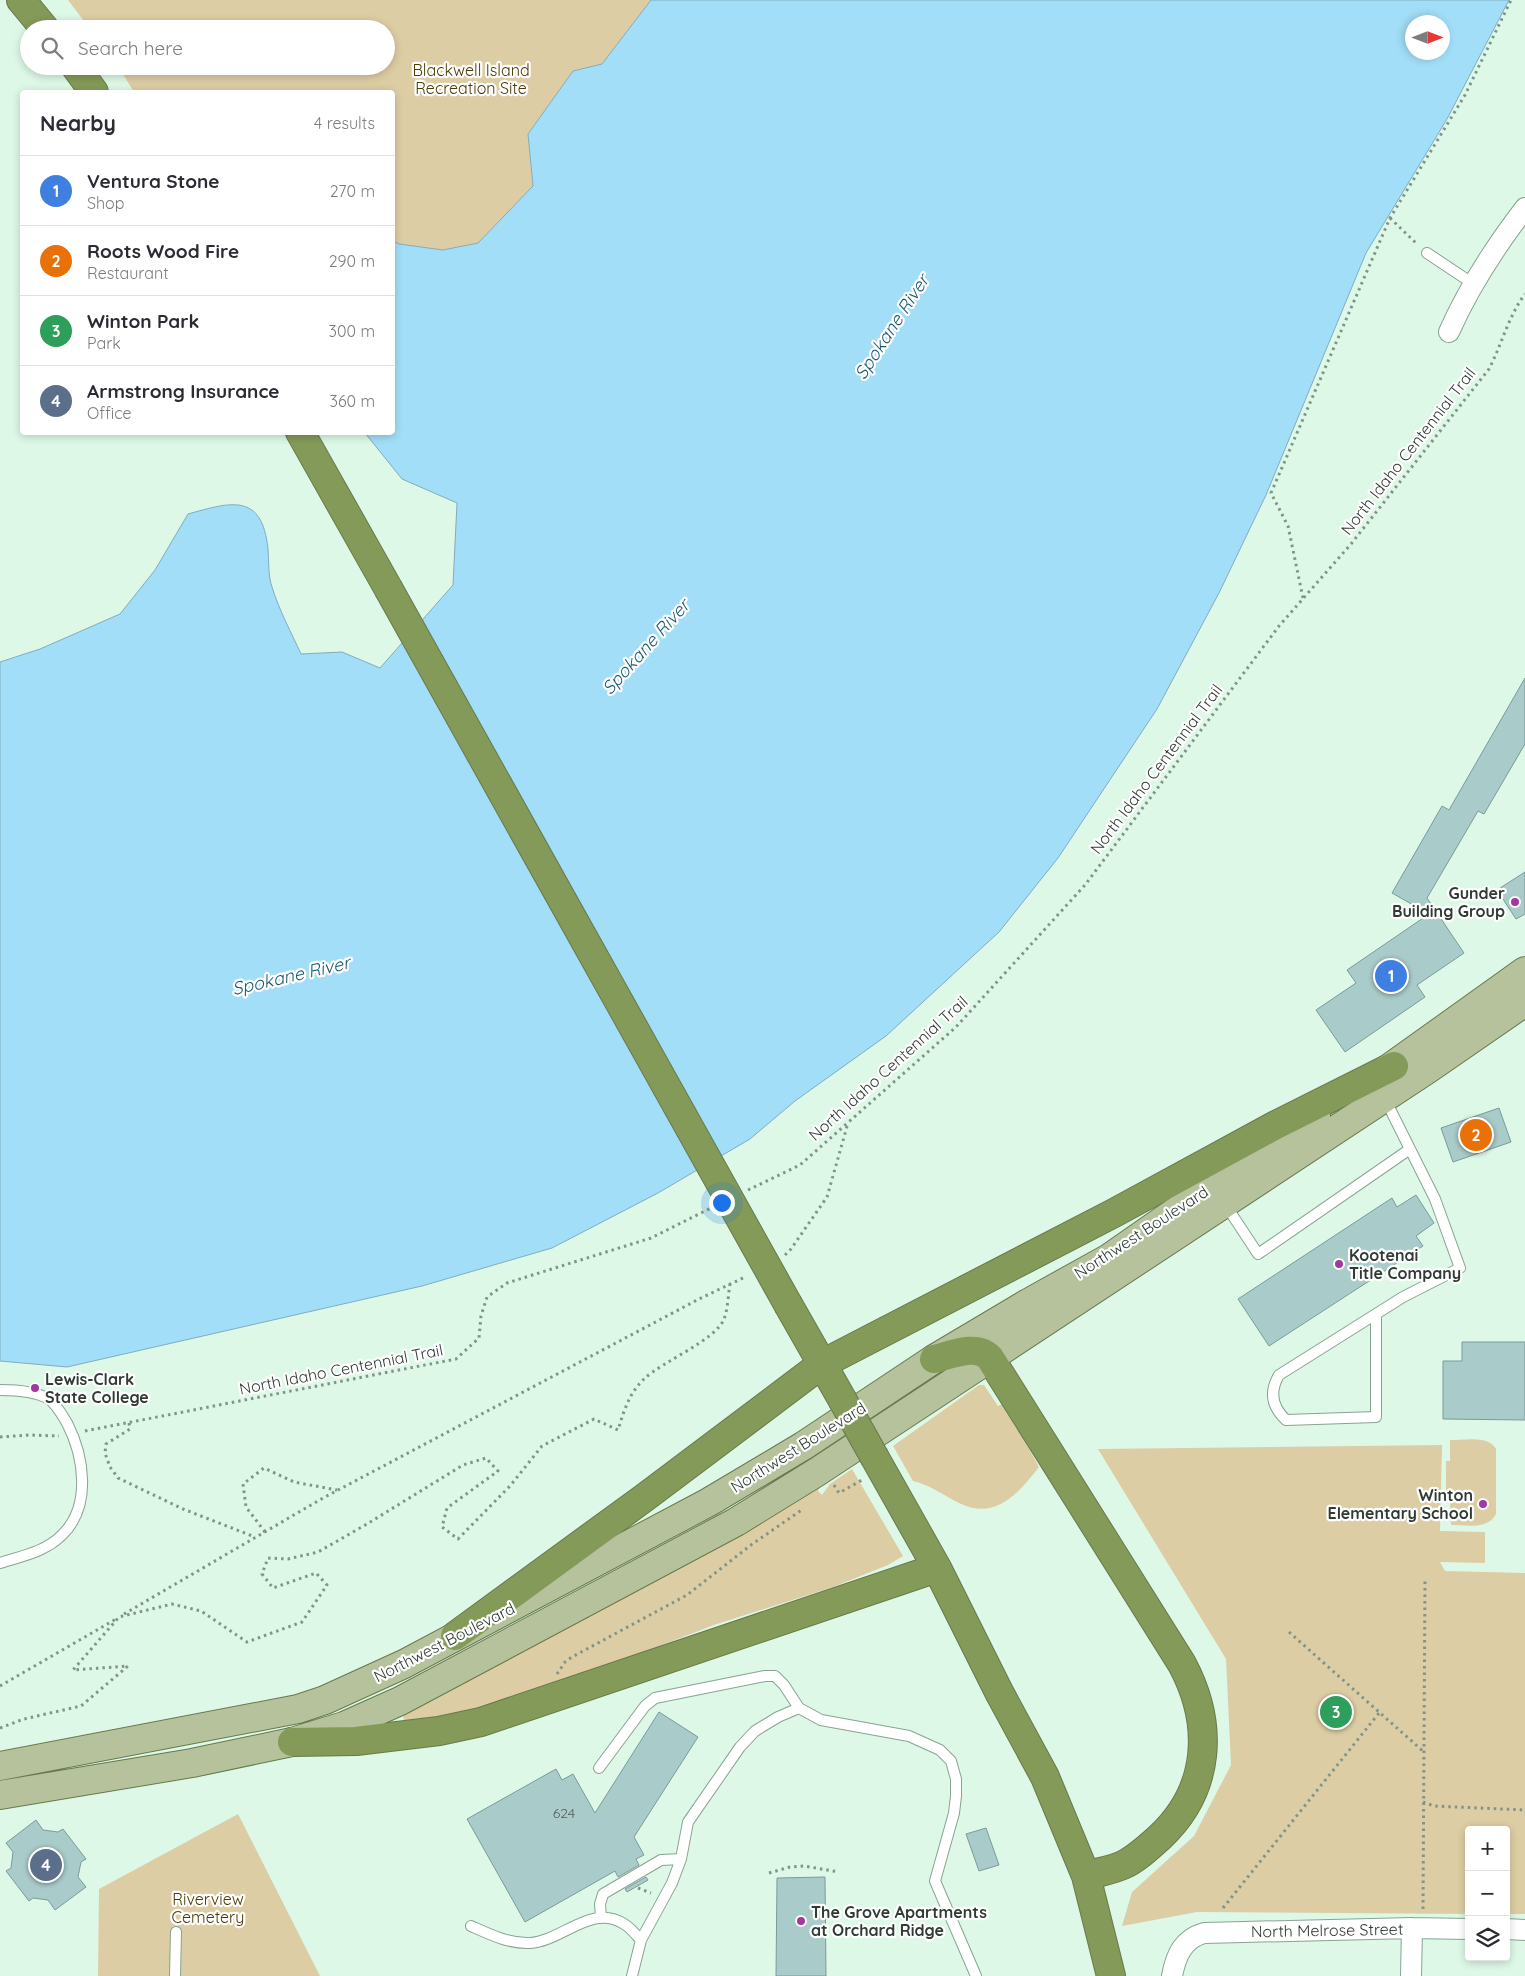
<!DOCTYPE html>
<html lang="en">
<head>
<meta charset="utf-8">
<style>
  :root { --surface:#fff; --page:#f2f2f3; --text:#2b2b33; --muted:#7c7c81; --line:#e1e1e2; --accent:#9f3a9e }
  body { margin:0; font-family:Quicksand,sans-serif; background:var(--page); color:var(--text) }
  .controls { position:absolute; right:15px; bottom:15px; display:grid; overflow:hidden; border-radius:5px; box-shadow:0 2px 8px #0003 }
  .controls button { width:45px; height:45px; display:grid; place-items:center; padding:0; border:0; border-bottom:1px solid var(--line); background:var(--surface); color:var(--text); font:25px sans-serif }
  .compass { position:absolute; left:1405px; top:15px; width:45px; height:45px; border-radius:50%; background:var(--surface); box-shadow:0 2px 8px #0003; rotate:90deg }
  .you { position:absolute; left:721px; top:1202px; width:18px; height:18px; margin:-12px; border:4px solid #fff; border-radius:50%; background:#1a73e8; box-shadow:0 0 0 8px #1a73e833 }
  .badge { display:grid; place-items:center; width:32px; height:32px; border-radius:50%; background:var(--accent); color:#fff; font-size:16px; font-weight:700 }
  .pin { position:absolute; translate:-50% -50%; border:2px solid #fff; box-shadow:0 1px 5px #0006 }
  .list { margin:0; padding:0; list-style:none }
  h2 { display:flex; justify-content:space-between; align-items:center; height:65px; margin:0; padding:0 20px; font-size:21px }
  h2 small { font-size:16px; font-weight:400; color:var(--muted) }
  .list li { display:grid; grid-template-columns:32px 1fr auto; gap:15px; align-items:center; box-sizing:border-box; height:70px; padding:0 20px; border-top:1px solid var(--line) }
  .list b { display:block; font-size:19px; white-space:nowrap }
  .list p { margin:0; font-size:16px; white-space:nowrap; color:var(--muted) }
  .list em { font-size:16px; font-style:normal; color:var(--muted) }
  .icon { flex:none; width:28px; height:28px; fill:none; stroke:currentColor; stroke-width:2; stroke-linecap:round; stroke-linejoin:round }
  .map { position:relative; flex:none; width:1525px; height:1976px; overflow:hidden }
  .search { position:absolute; background:var(--surface); box-shadow:0 2px 8px #0003; left:20px; top:20px; width:375px; height:55px; display:flex; align-items:center; gap:12px; box-sizing:border-box; padding:0 18px; border-radius:28px; color:var(--muted); font-size:19px }
  .panel { position:absolute; background:var(--surface); box-shadow:0 2px 8px #0003; left:20px; top:90px; width:375px; height:345px; border-radius:5px }
  .map>svg:first-child { display:block }
  .green { fill:#ddcda4 }
  .water { fill:#a2def8; stroke:#80adbe; fill-rule:evenodd }
  .building { fill:#a9cbc9; stroke:#7a9b99 }
  .lines { fill:none; stroke-linecap:round; stroke-linejoin:round }
  .lane-casing { stroke:#89a393; stroke-width:12 }
  .street-casing { stroke:#89a393; stroke-width:22 }
  .primary-casing { stroke:#67794c; stroke-width:30 }
  .highway-casing { stroke:#67794c; stroke-width:30 }
  .path { stroke:#829489; stroke-width:3; stroke-dasharray:2.5 4; stroke-linecap:butt }
  .lane { stroke:#fff; stroke-width:10 }
  .street { stroke:#fff; stroke-width:20 }
  .primary { stroke:#b5c29b; stroke-width:28 }
  .highway { stroke:#849a58; stroke-width:28 }
  .highway-bridge-casing { stroke:#67794c; stroke-width:30; stroke-linecap:butt }
  .highway-bridge { stroke:#849a58; stroke-width:28 }
  .poi-dot { fill:#9f3a9e; stroke:#fefefe; stroke-width:2 }
  .labels { text-anchor:middle; stroke-width:4.5; stroke-linejoin:round; paint-order:stroke }
  .number-label { font-size:14px; fill:#4f5f5a }
  .park-label { font-size:16px; fill:#4c3b04; stroke:#fefefe }
  .street-label { font-size:16px; fill:#313b35; stroke:#fefefe }
  .poi-label { font-size:16px; font-weight:bold; fill:#313b35; stroke:#fefefe; text-anchor:start }
  .water-label { font-size:18px; font-style:italic; fill:#1c5a70; stroke:#fefefe }
</style>
</head>
<body>
<div class="map">
<svg width="1525" height="1976" viewBox="0 0 1525 1976">
  <rect width="100%" height="100%" fill="#ddf8e7"/>
  <path class="green" d="M68,0h583l-49,64 -29,7 -45,63 5,52 -55,57 -35,7 -44,-6 -6,-3 -1,-149h-258l-16,-26h268v-37h-296z
    M979,1385h5l14,21 6,-3 35,64c-21,27 -44,54 -80,36 -16,-8 -29,-18 -46,-22l-20,-35z
    M1450,1440c15,0 39,-5 46,9v65c-8,16 -29,11 -45,11l-1,-23h-4v-41h4z
    M1442,1445l-2,86 45,1v31l-45,-1 5,9 80,2v341h-19v-84h-37v84l-272,-2 -75,14 10,-34 62,-56 37,-71 -5,-106 -128,-210z
    M852,1469l51,87 -15,9 -55,22 -119,38 -141,54 -138,43 -29,1 -2,-3 -1,-5 3,-4 419,-234 -7,14 4,4 8,-11z
    M238,1814l82,162h-222l1,-87z"/>
  <path class="water" d="M651,0h858l-62,119 -81,134 -100,242 -47,98 -62,116 -99,149 -59,74 -113,104 -91,65 -45,38 -92,54 -106,55 -130,38 -355,81 -67,-6v-699l40,-13 80,-35 35,-44 33,-56c43,-12 74,-22 80,35 1,12 0,27 4,38 7,23 19,45 29,67l41,-2 38,16 73,-83 4,-82 -55,-24 -37,-46 27,-1 1,-191 6,3 44,6 35,-7 55,-57 -5,-52 45,-63 29,-7zM1412,22h30v30h-30z"/>
  <path class="building" d="M1525,678v66l-41,70 -6,-3 -51,87 37,55 -47,32 8,12 -80,55 -29,-42 40,-27 -9,-13 82,-56 -37,-21 50,-87 7,4z
    M1525,872v42l-9,5 -19,-29z
    M1499,1108l12,34 -58,20 -12,-34z
    M1416,1195l18,28 -18,13 7,10 -154,100 -31,-47 154,-101 5,9z
    M1462,1342h63v78l-82,-1v-58h19z
    M659,1712l39,25 -64,100 10,18 -8,4 3,6 -21,12 -3,-6 -90,51 -58,-103 89,-50 6,11 11,-6 22,39z
    M36,1820l7,10 15,2 5,-3 23,30 -5,3 -3,15 8,10 -31,23 -7,-10 -15,-2 -4,3 -23,-30 5,-3 2,-16 -7,-9z
    M986,1828l13,37 -20,6 -13,-37z
    M646,1877l2,3 -21,12 -2,-3z
    M825,1877l1,99h-50l1,-98z"/>
  <g class="lines">
    <g class="lane-casing">
      <path id="lane" d="M1427,253l45,30
        M1225,1204l33,50 152,-105
        M1376,1314v103l-90,3c-14,-13 -17,-28 -7,-45l124,-78 57,-29 -25,-69 -50,-100
        M0,1390c15,0 35,1 49,9 8,6 13,16 18,24 17,33 25,83 -5,112 -17,17 -40,21 -62,28
        M599,1768l46,-62 10,-8 110,-22h10l9,9 15,23
        M601,1917l-1,-13 3,-10 58,-34 20,-1
        M471,1926c18,8 38,18 59,17 32,-2 62,-40 94,-19 6,3 12,11 17,16
        M175,1976l1,-44
        M632,1976l9,-36 31,-57 9,-24 7,-37 52,-75 15,-16 23,-14 21,-9 22,12 88,16 31,14 11,11 5,18v17l-2,17 -19,68 41,95"/>
    </g>
    <g class="street-casing">
      <path id="street" d="M1449,332c20,-45 46,-85 76,-124
        M1506,1929l19,1
        M1172,1976c4,-21 11,-37 32,-43l208,-5 57,1
        M1411,1976l1,-48"/>
    </g>
    <g class="primary-casing">
      <path id="primary" d="M1374,1079l151,-108
        M0,1766l298,-57 27,-9 79,-36 305,-162 94,-56 131,-87 94,-56 81,-45 162,-113 45,-29
        M0,1795l192,-32 100,-21 52,-16 56,-25 336,-179 81,-50 173,-114 438,-289 97,-67"/>
    </g>
    <g class="highway-casing">
      <path id="highway" d="M21,0l24,29
        M75,66l19,26
        M300,432l88,156
        M789,1306l53,93
        M934,1359c17,-4 43,-16 56,-1l192,306c32,60 29,125 -22,173 -11,10 -24,22 -37,28 -11,5 -25,7 -37,11
        M875,1458l62,110 62,124 46,85 41,99 25,100
        M455,1636l189,-138 178,-134 292,-151 162,-88 118,-59
        M292,1742l64,-1 83,-10 42,-9 456,-154"/>
    </g>
    <path class="path" d="M1390,218l27,26
      M1303,598l-15,-72 -17,-33 119,-275 75,-123 46,-95
      M748,1190l52,-25 156,-138 129,-142 194,-259 72,-82 138,-175c13,-25 19,-52 36,-75
      M785,1255l6,-6 36,-52 21,-74
      M129,1423l1,6 -24,15 -1,9 5,14 8,11 65,31 72,28
      M85,1431l371,-72 23,-21 2,-22 6,-19 20,-14 144,-45 60,-30
      M0,1437l29,-2 30,1
      M834,1485l5,8 23,-13
      M265,1532l-19,-25 -3,-23 21,-16 30,14 43,8
      M124,1614l199,-116 376,-199 46,-22
      M1289,1632l135,120
      M557,1674l8,-12 7,-5 115,-62 64,-50 52,-36
      M0,1686l116,-67
      M0,1728l24,-9 57,-13 47,-40 -55,4 46,-53 53,-13 29,7 46,31 55,-20 25,-37 -11,-12 -43,15 -11,-14 6,-16 20,1 30,-7 49,-28 96,-59 23,-7 12,13 -51,37 -5,19 16,12 52,-53 32,-40 52,-27 24,11c6,-19 11,-37 26,-51 19,-18 72,-39 80,-60 4,-10 4,-24 6,-35
      M1423,1802l11,4 91,4
      M769,1873l21,-6 14,-1 35,6
      M638,1888l13,5
      M1223,1908l156,-195
      M1423,1909l2,-331"/>
    <use href="#lane" class="lane"/>
    <use href="#street" class="street"/>
    <use href="#primary" class="primary"/>
    <use href="#highway" class="highway"/>
    <g class="highway-bridge-casing">
      <path id="highway-bridge" d="M388,588l401,718
        M842,1399l33,59"/>
    </g>
    <use href="#highway-bridge" class="highway-bridge"/>
  </g>
  <g class="poi-dot">
    <circle cx="1515" cy="902" r="5"/>
    <circle cx="1339" cy="1264" r="5"/>
    <circle cx="35" cy="1388" r="5"/>
    <circle cx="1483" cy="1504" r="5"/>
    <circle cx="801" cy="1921" r="5"/>
  </g>
  <g class="labels">
    <g class="number-label">
      <text x="564" y="1818">624</text>
    </g>
    <g class="park-label">
      <text x="471" y="76">Blackwell Island<tspan x="471" dy="18">Recreation Site</tspan></text>
      <text x="208" y="1905">Riverview<tspan x="208" dy="18">Cemetery</tspan></text>
    </g>
    <g class="street-label">
      <text transform="translate(1408 451) rotate(-52)" y="6">North Idaho Centennial Trail</text>
      <text transform="translate(1156 769) rotate(-53)" y="6">North Idaho Centennial Trail</text>
      <text transform="translate(888 1068) rotate(-42)" y="6">North Idaho Centennial Trail</text>
      <text transform="translate(1141 1232) rotate(-33)" y="6">Northwest Boulevard</text>
      <text transform="translate(341 1369) rotate(-11)" y="6">North Idaho Centennial Trail</text>
      <text transform="translate(798 1447) rotate(-32)" y="6">Northwest Boulevard</text>
      <text transform="translate(444 1642) rotate(-27)" y="6">Northwest Boulevard</text>
      <text transform="translate(1327 1930) rotate(-1)" y="6">North Melrose Street</text>
    </g>
    <g class="poi-label">
      <text x="1505" y="899" text-anchor="end">Gunder<tspan x="1505" dy="18">Building Group</tspan></text>
      <text x="1349" y="1261">Kootenai<tspan x="1349" dy="18">Title Company</tspan></text>
      <text x="45" y="1385">Lewis-Clark<tspan x="45" dy="18">State College</tspan></text>
      <text x="1473" y="1501" text-anchor="end">Winton<tspan x="1473" dy="18">Elementary School</tspan></text>
      <text x="811" y="1918">The Grove Apartments<tspan x="811" dy="18">at Orchard Ridge</tspan></text>
    </g>
    <g class="water-label">
      <text transform="translate(892 327) rotate(-57)" y="6">Spokane River</text>
      <text transform="translate(646 647) rotate(-48)" y="6">Spokane River</text>
      <text transform="translate(291 976) rotate(-13)" y="6">Spokane River</text>
    </g>
  </g>
</svg>
<div class="controls">
<button>+</button>
<button>−</button>
<button><svg class="icon" aria-label="layers" viewBox="0 0 24 24"><path d="M12 4l9 5-9 5-9-5zM3 14l9 5 9-5"/></svg></button>
</div>
<svg class="compass" viewBox="-18 -18 36 36"><path d="M0-13l5 13h-10z" fill="#e53935"/><path d="M0 13l5-13h-10z" fill="#7c7c81"/></svg>
<div class="you"></div>
<div class="pin badge" style="left:1391px;top:976px;background:#3f7fe0">1</div>
<div class="pin badge" style="left:1476px;top:1135px;background:#e8710a">2</div>
<div class="pin badge" style="left:1336px;top:1712px;background:#2e9e5b">3</div>
<div class="pin badge" style="left:46px;top:1865px;background:#5c6f8a">4</div>
<div class="search"><svg class="icon" aria-label="search" viewBox="0 0 24 24"><circle cx="10" cy="10" r="6"/><path d="M15 15l6 6"/></svg>Search here</div>
<section class="panel">
<h2>Nearby<small>4 results</small></h2>
<ul class="list">
<li><span class="badge" style="background:#3f7fe0">1</span><div><b>Ventura Stone</b><p>Shop</p></div><em>270 m</em></li>
<li><span class="badge" style="background:#e8710a">2</span><div><b>Roots Wood Fire</b><p>Restaurant</p></div><em>290 m</em></li>
<li><span class="badge" style="background:#2e9e5b">3</span><div><b>Winton Park</b><p>Park</p></div><em>300 m</em></li>
<li><span class="badge" style="background:#5c6f8a">4</span><div><b>Armstrong Insurance</b><p>Office</p></div><em>360 m</em></li>
</ul>
</section>
</div>
</body>
</html>
